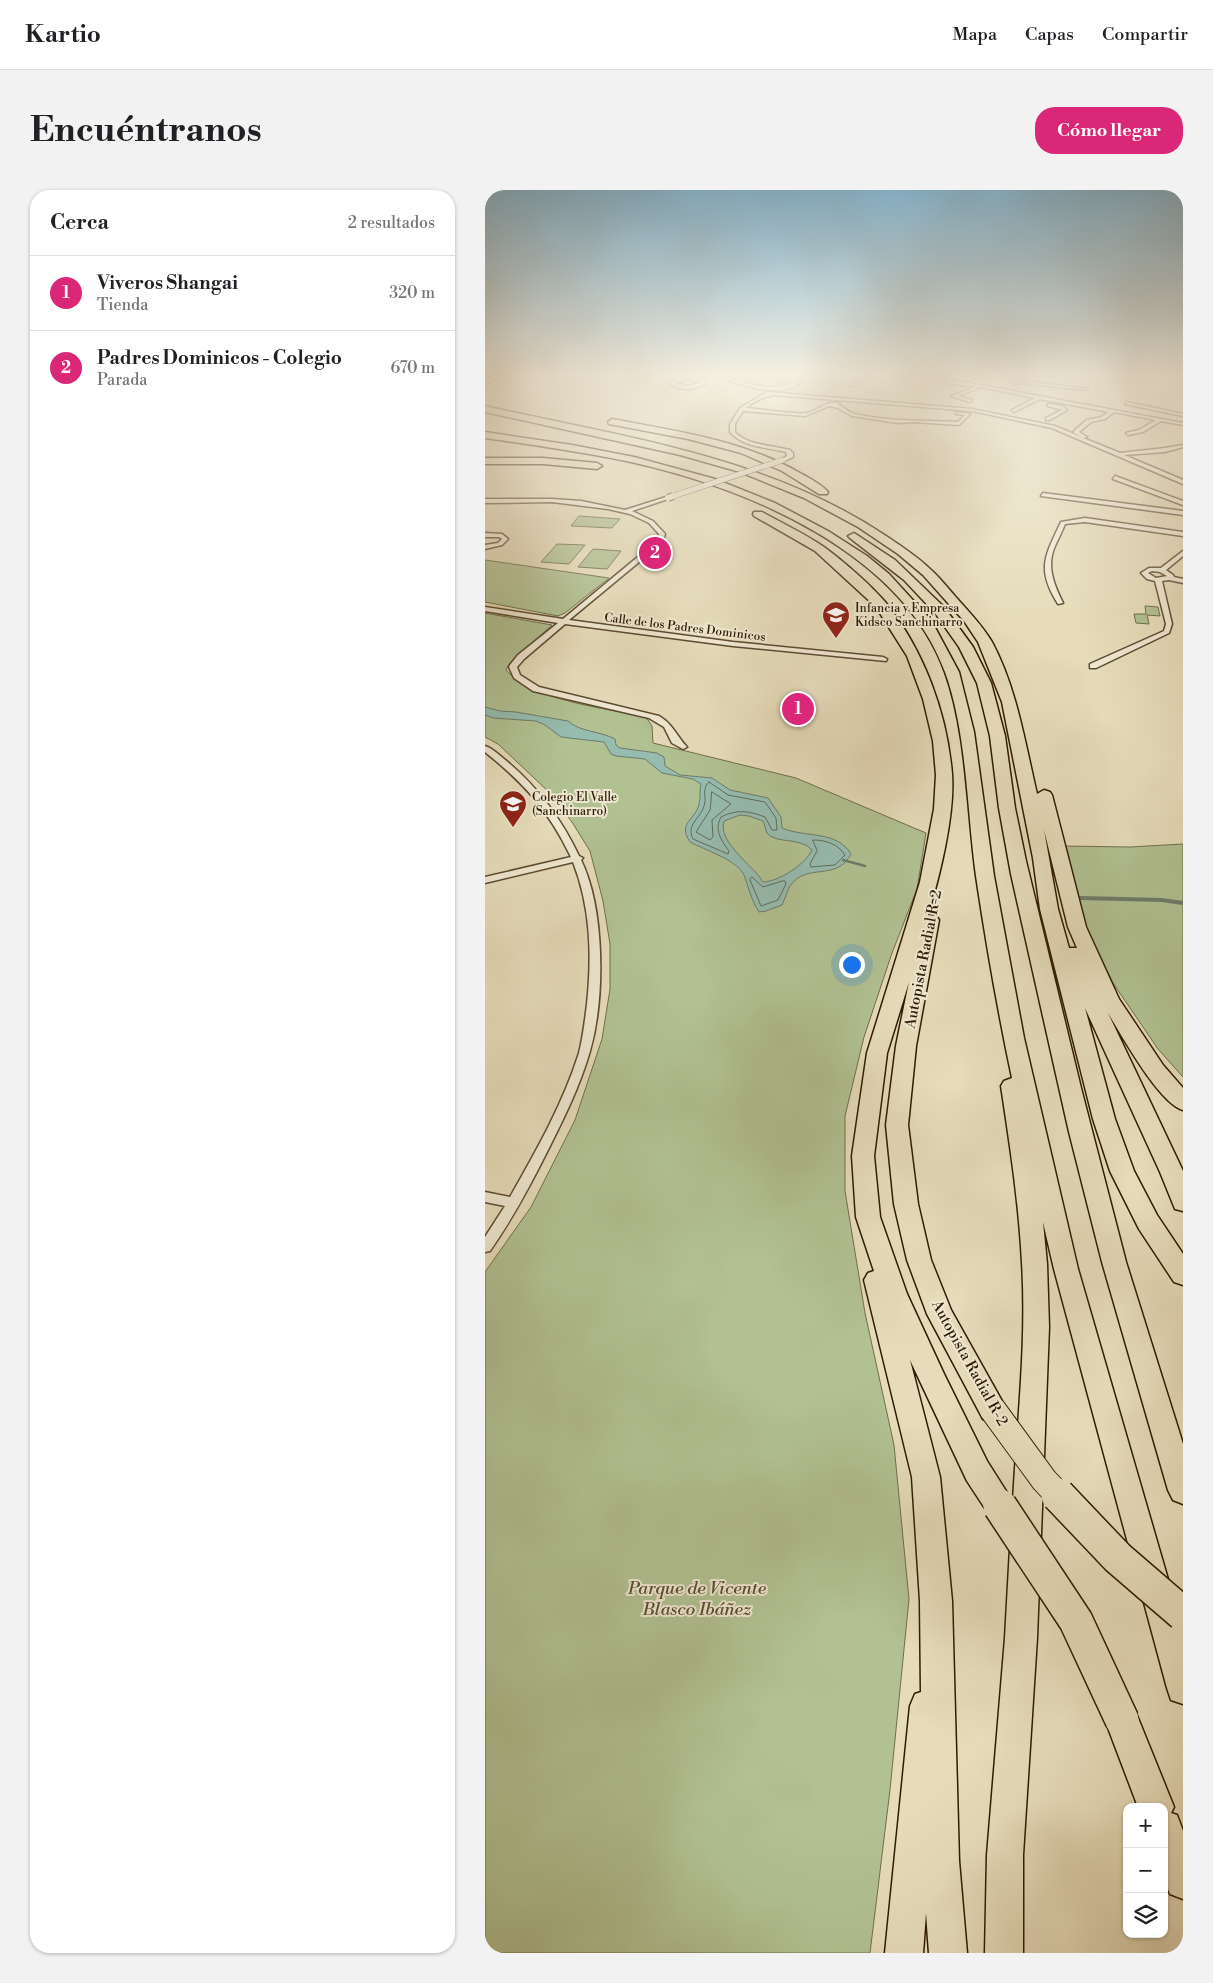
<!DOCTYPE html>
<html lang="es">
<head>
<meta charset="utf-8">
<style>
  :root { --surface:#fff; --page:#f2f2f2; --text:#202124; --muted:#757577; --line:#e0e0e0; --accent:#db2777 }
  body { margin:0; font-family:"Libre Bodoni",serif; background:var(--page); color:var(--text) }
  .controls { position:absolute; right:15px; bottom:15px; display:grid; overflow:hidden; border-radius:10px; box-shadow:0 1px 4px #0004 }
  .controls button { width:45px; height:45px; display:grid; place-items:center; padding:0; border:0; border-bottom:1px solid var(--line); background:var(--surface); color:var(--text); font:25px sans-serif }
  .you { position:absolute; left:366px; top:774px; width:18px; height:18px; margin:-12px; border:4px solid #fff; border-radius:50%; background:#1a73e8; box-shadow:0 0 0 8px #1a73e833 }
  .badge { display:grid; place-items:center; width:32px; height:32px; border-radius:50%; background:var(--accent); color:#fff; font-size:16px; font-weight:700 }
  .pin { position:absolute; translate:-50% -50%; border:2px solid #fff; box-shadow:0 1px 5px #0006 }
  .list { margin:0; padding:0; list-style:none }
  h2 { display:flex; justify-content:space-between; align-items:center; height:65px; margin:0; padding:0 20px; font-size:21px }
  h2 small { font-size:16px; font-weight:400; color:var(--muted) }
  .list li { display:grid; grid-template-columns:32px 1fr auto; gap:15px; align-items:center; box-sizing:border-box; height:75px; padding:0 20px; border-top:1px solid var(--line) }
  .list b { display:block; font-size:19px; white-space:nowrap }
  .list p { margin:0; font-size:16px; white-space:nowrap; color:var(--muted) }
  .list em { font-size:16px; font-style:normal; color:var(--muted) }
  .icon { flex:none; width:28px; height:28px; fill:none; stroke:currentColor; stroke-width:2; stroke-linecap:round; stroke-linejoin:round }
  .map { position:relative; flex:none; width:698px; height:1763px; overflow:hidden; border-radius:20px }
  header { display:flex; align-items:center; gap:30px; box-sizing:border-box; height:70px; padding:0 25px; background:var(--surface); border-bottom:1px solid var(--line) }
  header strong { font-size:24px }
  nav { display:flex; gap:28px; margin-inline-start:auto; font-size:18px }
  .intro { display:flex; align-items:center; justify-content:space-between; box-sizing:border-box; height:120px; padding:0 30px }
  h1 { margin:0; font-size:35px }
  .button { padding:12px 22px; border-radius:20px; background:var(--accent); color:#fff; font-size:18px; font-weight:700 }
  main { display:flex; gap:30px; padding:0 30px }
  aside { flex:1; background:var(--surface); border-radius:20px; box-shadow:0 1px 4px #0004 }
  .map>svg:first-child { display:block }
  .green { fill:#b1c192; stroke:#706e4b }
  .water { fill:#96bcb0; stroke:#6d7c6b; fill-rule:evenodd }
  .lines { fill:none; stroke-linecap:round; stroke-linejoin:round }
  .shore { stroke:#626c5a; stroke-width:1 }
  .stream-far1 { stroke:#6d7c6b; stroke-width:2.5 }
  .stream { stroke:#6d7c6b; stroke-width:4 }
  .street-casing { stroke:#5d4b32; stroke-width:3 }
  .highway-casing { stroke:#2f1b04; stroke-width:3 }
  .street { fill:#efe8d2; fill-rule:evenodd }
  .highway { fill:#e6dcba; fill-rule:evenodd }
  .street-bridge-far1-casing { stroke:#5d4b32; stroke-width:6; stroke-linecap:butt }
  .street-bridge-casing { stroke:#5d4b32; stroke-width:8; stroke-linecap:butt }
  .highway-bridge-far1-casing { stroke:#2f1b04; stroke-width:28; stroke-linecap:butt }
  .highway-bridge-casing { stroke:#2f1b04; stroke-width:36; stroke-linecap:butt }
  .street-bridge-far1 { stroke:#efe8d2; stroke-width:5 }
  .street-bridge { stroke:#efe8d2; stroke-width:6 }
  .highway-bridge-far1 { stroke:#e6dcba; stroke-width:26 }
  .highway-bridge { stroke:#e6dcba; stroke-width:33 }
  .labels { text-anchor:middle; stroke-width:4; stroke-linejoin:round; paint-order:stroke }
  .far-poi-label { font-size:12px; fill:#2f1b04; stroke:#efe8d2; text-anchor:start }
  .far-street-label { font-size:12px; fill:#2f1b04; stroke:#efe8d2 }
  .street-label { font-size:15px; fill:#2f1b04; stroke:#efe8d2 }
  .near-park-label { font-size:18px; font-style:italic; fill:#564d2f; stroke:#efe8d2 }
</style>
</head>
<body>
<header>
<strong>Kartio</strong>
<nav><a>Mapa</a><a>Capas</a><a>Compartir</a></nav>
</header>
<div class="intro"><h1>Encuéntranos</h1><a class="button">Cómo llegar</a></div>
<main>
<aside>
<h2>Cerca<small>2 resultados</small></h2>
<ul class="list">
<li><span class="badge">1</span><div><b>Viveros Shangai</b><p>Tienda</p></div><em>320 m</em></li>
<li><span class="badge">2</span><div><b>Padres Dominicos - Colegio</b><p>Parada</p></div><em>670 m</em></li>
</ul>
</aside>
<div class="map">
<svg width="698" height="1763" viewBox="0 0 698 1763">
  <rect width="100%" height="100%" fill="#e6dcba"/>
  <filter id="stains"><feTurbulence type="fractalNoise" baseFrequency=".004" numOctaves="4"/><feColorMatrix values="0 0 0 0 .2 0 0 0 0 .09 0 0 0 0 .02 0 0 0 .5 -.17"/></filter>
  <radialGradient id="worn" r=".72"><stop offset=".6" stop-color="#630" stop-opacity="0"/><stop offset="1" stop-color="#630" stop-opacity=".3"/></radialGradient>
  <path class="green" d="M94,326l41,3 -8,9 -41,-2z
    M72,354l28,1 -16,19 -28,-2z
    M108,359l28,2 -14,18 -29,-2z
    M0,370l124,18 -44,35 -7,3 -73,-14z
    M660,416l13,1 2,9 -13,-1 2,9 -13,-1 -2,-9h12z
    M0,423l67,12 -42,38 -4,7c27,31 100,38 140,47l6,9 1,17 143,35 130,55 -9,56 -25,64 -28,84 -19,79v75l20,122 29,132 15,154 -19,191 -20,163h-385v-681l46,-65 44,-87 27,-81 8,-50v-45l-7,-43 -13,-50 -18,-29 -20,-27 -54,-51 -13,-7z
    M698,654v233l-25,-28 -45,-66 -35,-70 -17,-67 69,1z"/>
  <path class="water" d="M0,517l15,4 16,1 52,9c12,11 32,10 47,18l1,6 4,3 37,5 7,4 1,9 15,9 32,3 18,12 38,8 13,19 1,11c23,10 55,2 69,26 -14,28 -45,8 -61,32 -3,5 -5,13 -8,19l-16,6 -7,1c-8,-12 -10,-24 -15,-37 -7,-15 -39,-25 -54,-33 -13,-20 6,-22 9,-38 2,-7 0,-14 2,-20l-8,-5 -31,-6 -17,-14 -29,-3 -5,-2 -7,-12 -43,-5 -16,-12 -9,-4 -43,-3 -8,-3zM255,625l9,1 14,5c2,3 2,9 4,12 8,11 34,4 45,17 -6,14 -34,32 -49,32 -10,-17 -46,-40 -39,-61z"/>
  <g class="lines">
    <path class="shore" d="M224,592l19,13 37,7 11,16 1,12h-5l-7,-13c-16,-6 -28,-8 -44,0 -7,13 0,23 8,34l-1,3 -35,-15c-8,-16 11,-22 12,-38 0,-7 -2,-14 4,-19z
      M227,602l19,12 -19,16 1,17 -3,3 -14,-8 14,-22z
      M328,650c13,0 25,4 32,15l-10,10 -24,2 -1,-3 7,-13z
      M267,687l11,10 19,-6h3l1,3 -8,16 -17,6 -11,-26z"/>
    <path class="stream-far1" d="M358,670l22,6"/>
    <path class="stream" d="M595,708l82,2 21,3"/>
    <g class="street-casing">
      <path id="street" d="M225,182h5c27,9 55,23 82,9l2,-4 -7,-5h4l7,5c-11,28 -75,5 -93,-5z
        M266,182h5l29,9 -7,2 1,-2z
        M379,182h4l-13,14h-4z
        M436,182h5l25,7v2l13,1 219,41v2l-22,-4 -18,11 -15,3 -2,-2 13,-3 17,-10 -42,-8 -9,7 -14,3 -12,10 8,5 -4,1 37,15 45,-5 18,-3v2l-18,5 -41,3 59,25v4l-131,-56 -80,-17 -198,-16c-11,2 -20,6 -28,13 14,1 49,7 61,5 11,-2 21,-14 33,-9l-2,1c6,2 11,8 17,9 33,8 69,6 103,8l7,-7 -9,-1v-2l14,2 -11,11 -45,-3 -16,1 -46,-7 -14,-8 -9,-2 -24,10 -62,-5 -8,13v8c13,14 37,13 55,18l3,3v4l-10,5 -3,-2 7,-4 -1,-4c-19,-5 -42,-4 -56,-20v-8l10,-16 27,-16 205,17 83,17 28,12 -9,-5v-2l13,-11 14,-3 8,-5 -69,-13 -26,13 -2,-2 23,-12 -54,-11 -23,9 14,4 -2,2 -19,-6 25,-9 -30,-4 1,-2z
        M498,182h4l-6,5 -17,4 -2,-1z
        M545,182h4l-12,9 66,8 -2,1 -67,-7 -6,2 2,-4z
        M203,187l15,2 3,4c-11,8 -27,8 -37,0l3,-4zM203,189l13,4 -14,3 -13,-3z
        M642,212l56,12v2l-58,-12z
        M563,214l15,2 4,4 -17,10h-4v-2l16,-8 -14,-4z
        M630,286l68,25v4l-70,-26z
        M558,303l140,18v4l-142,-19z
        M181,307l5,1 -39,13 21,10 12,13 -3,9 -93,77 164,22 150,15 4,2 -1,2 -153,-15 -168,-22 -41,35 -7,8 3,8 19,12 120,29c14,8 18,21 28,31l-4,2 -11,-6 -8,-16 -15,-9 -116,-27 -19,-13 -5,-11 1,-2 8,-10 40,-32 -73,-12v-4l78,12 94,-78 2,-7 -10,-11 -19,-9 -22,-5 -56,-7 -67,1v-4h67l29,2 44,9z
        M600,328l98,14v4l-98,-14 -20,2c-3,8 -7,15 -10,22 -9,20 -1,39 8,57l-5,1c-22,-35 -13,-48 3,-82z
        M0,343l17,1 6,5 -6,6 -17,4v-4l13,-2 4,-4 -3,-2h-14z
        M698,361v5l-17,14 7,5 1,2 9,2v4l-14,-3 -7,1 10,43 -3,9 -73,35h-6v-4l74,-33 2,-7 -11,-43 -8,-2 -6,-6 8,-5h12zM667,381l8,1 7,4 -11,2 -8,-5z
        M0,556c7,2 13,8 19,13 33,27 57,59 75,97l4,2 -2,2c24,49 24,139 9,191 -10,35 -26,67 -42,99 -18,36 -35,68 -58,101l-5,1v-15l20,-31 -20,-4v-10l25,5c26,-46 53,-93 69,-144 4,-16 6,-33 8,-49 5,-48 4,-96 -14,-142l-88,21v-6l86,-20c-23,-47 -46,-73 -86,-105z"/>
    </g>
    <g class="highway-casing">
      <path id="highway" d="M23,182h11l-34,12v-5z
        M0,216c137,31 282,50 401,130 15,10 32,21 45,34 8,7 16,17 23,25 13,15 28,30 38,47 25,47 33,101 45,152l7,-4 6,2 2,3 34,132 33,72 44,66 20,23v22c-24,-7 -61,-74 -75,-97l75,158v40l-8,-2 -15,-37 -75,-164 30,111 19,52 23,44 26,39v31l-9,-3 -35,-53 -29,-58 -17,-52 -53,-210 -7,-51 -31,-156 -24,-60 -14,-21 -41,-46 -25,-21 -40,-27 -54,-29 -64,-26 -60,-17 -195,-43zM559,640l24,97 9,21h-8l-11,-39z
        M127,229c64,12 130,21 188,54 9,5 21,11 28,19l-1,2h-8l-37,-23 -41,-18 -53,-14 -79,-15 -1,-2z
        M0,242l87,13 62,12 81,22 60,24 53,28 39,25 22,18 42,46 28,52 15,60 20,144 30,162 54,231 105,362v73l-12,-4 -4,-12 -113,-419 -11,-47 4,42 2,63 -12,311 -14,217v98h-38l2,-98 18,-217 7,-126 -2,4 -10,4 -10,-4 -23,-35 -57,-121 30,117 12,124 7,260 8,92h-38l-3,-40 -3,40h-38l25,-247 5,-12 6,-2 -1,-91 -8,-124 -48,-197 4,-7 6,-2 -18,-54 -4,-61 15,-103 53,-171 14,-73 2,-34 -3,-34 -10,-42 -16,-43 -31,-49 -61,-56 -61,-35 -1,-2 1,-2h8c20,11 43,22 62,35 19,14 47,38 62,56 38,48 61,110 66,171 3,40 -12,101 -24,141l8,1 3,4 -23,126 -8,79 10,79 13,56 20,50 56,100 -4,9 -10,4 -10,-4 -56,-105 -20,-54 -13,-56 -8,-79 10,-79 13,-64 -22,71 -13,103 6,61 27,77 37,80 43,87 26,41c4,-79 14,-160 9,-239 -3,-59 -12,-118 -21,-177l3,-5 8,-3c-14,-66 -26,-135 -36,-202 -9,-64 -9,-144 -31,-204 -44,-120 -197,-184 -314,-210 -48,-10 -97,-17 -146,-24z
        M0,268h58l54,5 5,3 -5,3 -54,-5h-58z
        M369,343l41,27 49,47 29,40 18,36 14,53 10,72 11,53 55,227 45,174 57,182v60l-10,-4 -5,-10 -66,-228 -33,-130 -58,-258 -12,-66 -9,-72 -13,-53 -18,-36 -24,-34 -31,-33 -54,-42 -2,-2z
        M637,1513l12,5 40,99 -3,6 6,2 6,16v68l-13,-5 -6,-14v-73h-26l-33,-87 5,-12z"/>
    </g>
    <use href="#street" class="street"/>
    <use href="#highway" class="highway"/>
    <g class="street-bridge-far1-casing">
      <path id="street-bridge-far1" d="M185,307l113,-37"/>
    </g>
    <g class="street-bridge-casing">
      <path id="street-bridge" d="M183,308l5,-2"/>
    </g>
    <g class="highway-bridge-far1-casing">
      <path id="highway-bridge-far1" d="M508,1220l51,70 15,16"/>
    </g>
    <g class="highway-bridge-casing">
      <path id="highway-bridge" d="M573,1305l60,63 65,56
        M515,1316l76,115 46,99"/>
    </g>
    <use href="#street-bridge-far1" class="street-bridge-far1"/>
    <use href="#street-bridge" class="street-bridge"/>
    <use href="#highway-bridge-far1" class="highway-bridge-far1"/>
    <use href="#highway-bridge" class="highway-bridge"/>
  </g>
  <linearGradient id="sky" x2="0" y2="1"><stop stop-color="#87b7d2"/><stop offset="0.43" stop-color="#f4efe0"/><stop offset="1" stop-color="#f4efe0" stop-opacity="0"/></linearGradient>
  <rect width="698" height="428" fill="url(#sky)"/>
  <defs>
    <g id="school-pin" transform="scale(1.4375)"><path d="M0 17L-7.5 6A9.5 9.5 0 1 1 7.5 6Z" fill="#8f2418" stroke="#efe8d2"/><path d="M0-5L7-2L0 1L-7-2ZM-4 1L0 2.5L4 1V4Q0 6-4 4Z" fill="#fff"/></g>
  </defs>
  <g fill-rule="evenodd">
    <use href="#school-pin" x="351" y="425"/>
    <use href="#school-pin" x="28" y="614"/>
  </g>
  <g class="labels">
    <g class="far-poi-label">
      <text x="370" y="422">Infancia y Empresa<tspan x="370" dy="14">Kidsco Sanchinarro</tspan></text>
      <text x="47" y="611">Colegio El Valle<tspan x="47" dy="14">(Sanchinarro)</tspan></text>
    </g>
    <g class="far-street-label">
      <text transform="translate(200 437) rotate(7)" y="4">Calle de los Padres Dominicos</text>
    </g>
    <g class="street-label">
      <text transform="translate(438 769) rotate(-79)" y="5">Autopista Radial R-2</text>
      <text transform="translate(485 1173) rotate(61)" y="5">Autopista Radial R-2</text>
    </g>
    <g class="near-park-label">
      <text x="212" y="1404">Parque de Vicente<tspan x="212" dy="21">Blasco Ibáñez</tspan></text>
    </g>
  </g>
  <rect width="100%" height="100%" filter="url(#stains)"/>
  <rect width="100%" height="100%" fill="url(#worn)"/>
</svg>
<div class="controls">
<button>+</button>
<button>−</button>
<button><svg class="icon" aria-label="layers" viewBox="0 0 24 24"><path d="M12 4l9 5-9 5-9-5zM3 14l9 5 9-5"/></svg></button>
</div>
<div class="you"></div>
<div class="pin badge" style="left:313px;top:519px">1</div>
<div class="pin badge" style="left:170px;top:363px">2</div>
</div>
</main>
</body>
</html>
